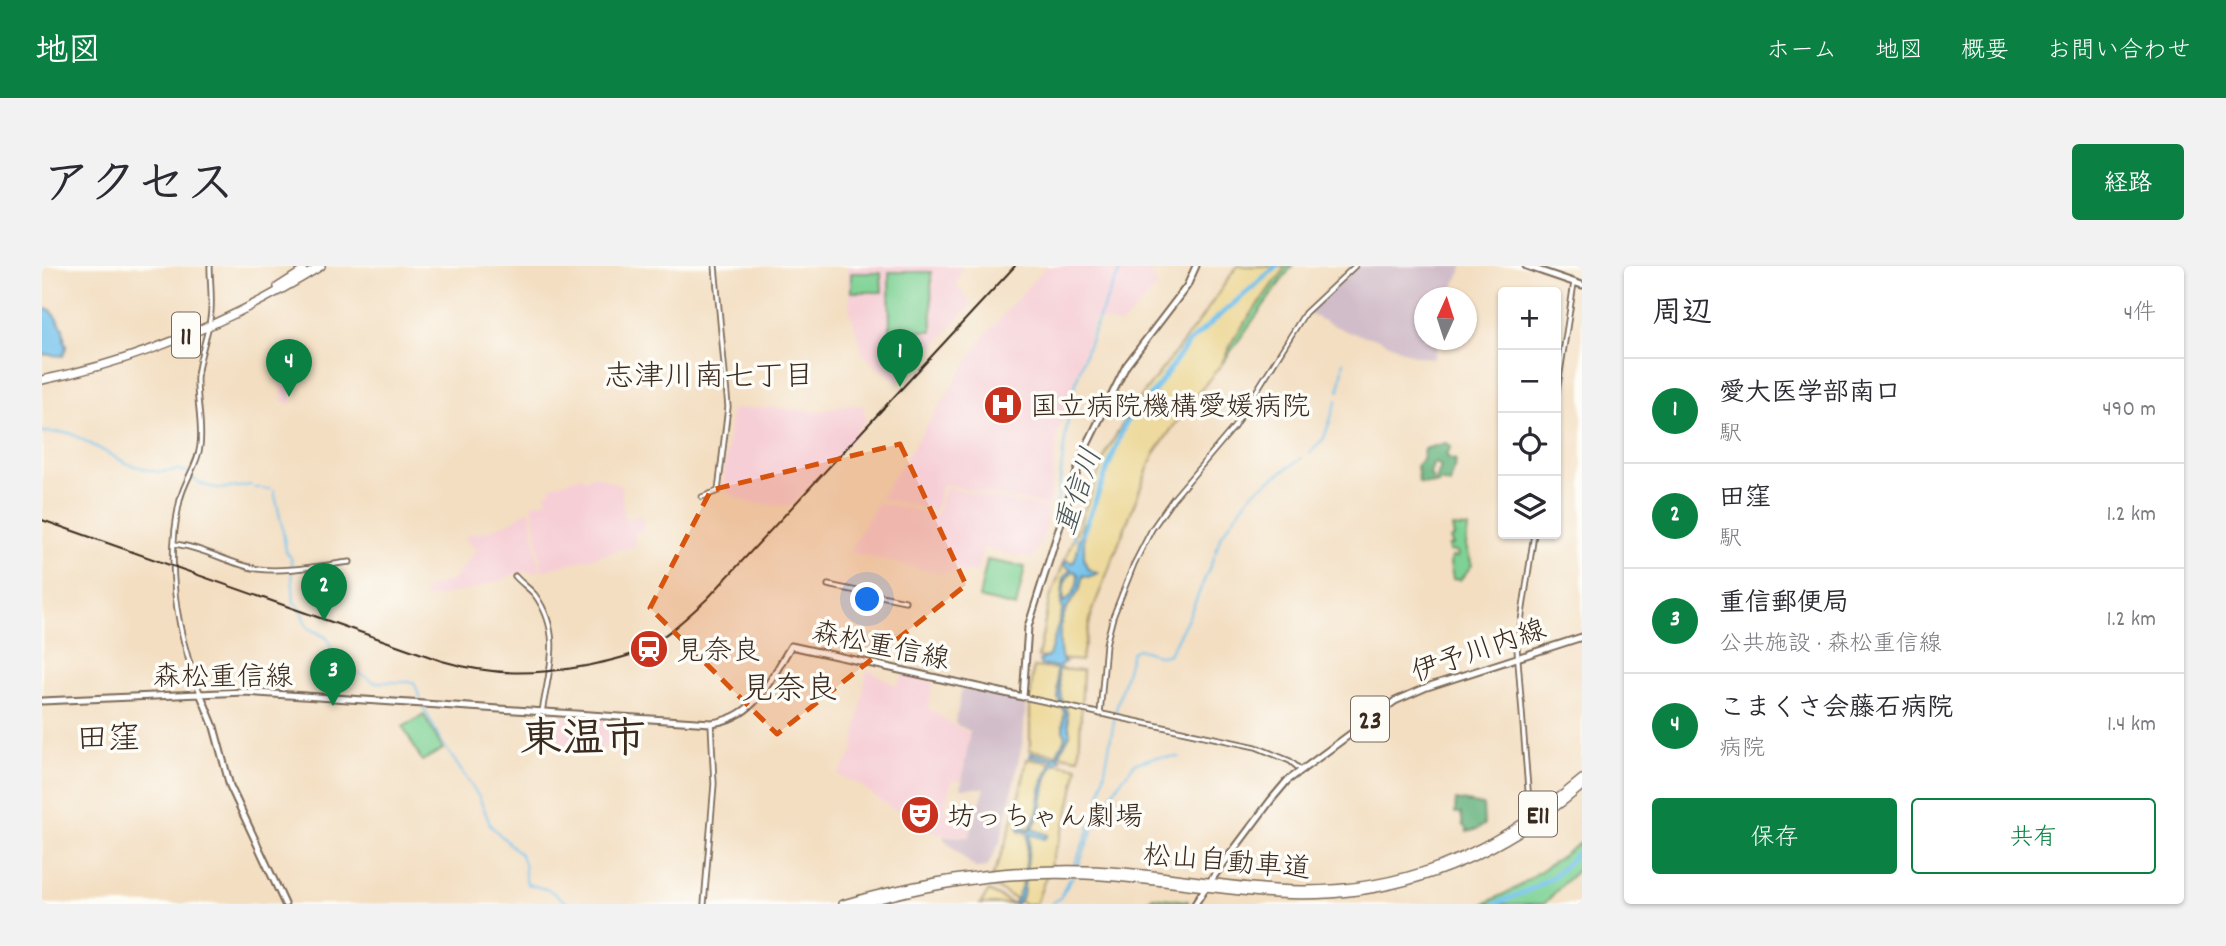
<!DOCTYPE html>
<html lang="ja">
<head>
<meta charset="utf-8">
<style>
  :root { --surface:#fff; --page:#f2f2f3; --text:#2b2b33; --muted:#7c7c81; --line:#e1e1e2; --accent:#0b8043 }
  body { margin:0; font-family:Dekko,"Klee One",sans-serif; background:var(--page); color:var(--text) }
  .controls { position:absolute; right:21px; top:21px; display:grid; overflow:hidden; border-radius:7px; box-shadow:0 2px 5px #0004 }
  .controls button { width:63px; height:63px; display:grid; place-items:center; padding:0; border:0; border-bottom:2px solid var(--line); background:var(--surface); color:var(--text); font:35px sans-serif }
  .compass { position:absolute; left:1372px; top:21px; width:63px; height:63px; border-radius:50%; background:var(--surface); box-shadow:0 2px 5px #0004; rotate:3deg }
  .you { position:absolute; left:826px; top:334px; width:24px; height:24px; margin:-18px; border:5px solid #fff; border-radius:50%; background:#1a73e8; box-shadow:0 0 0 10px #1a73e833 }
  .badge { display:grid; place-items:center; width:46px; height:46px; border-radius:50%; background:var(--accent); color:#fff; font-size:23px; font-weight:700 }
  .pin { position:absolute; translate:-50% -58px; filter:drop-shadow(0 2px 4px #0008) }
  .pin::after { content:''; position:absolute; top:37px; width:24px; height:21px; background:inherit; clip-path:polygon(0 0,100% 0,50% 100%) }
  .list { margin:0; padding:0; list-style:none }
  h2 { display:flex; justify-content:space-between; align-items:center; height:91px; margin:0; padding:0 28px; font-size:30px }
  h2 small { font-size:23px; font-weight:400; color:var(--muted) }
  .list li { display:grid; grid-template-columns:46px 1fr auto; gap:21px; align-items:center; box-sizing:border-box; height:105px; padding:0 28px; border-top:2px solid var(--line) }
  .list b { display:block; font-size:26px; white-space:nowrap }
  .list p { margin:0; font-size:23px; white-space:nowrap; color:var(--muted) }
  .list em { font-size:23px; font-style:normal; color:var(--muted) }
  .actions { display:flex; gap:14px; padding:21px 28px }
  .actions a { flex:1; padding:16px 0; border:2px solid var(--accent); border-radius:7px; text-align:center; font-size:24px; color:var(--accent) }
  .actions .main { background:var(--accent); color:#fff }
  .icon { flex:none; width:38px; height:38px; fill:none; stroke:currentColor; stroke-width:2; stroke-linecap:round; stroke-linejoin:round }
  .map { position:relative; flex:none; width:1540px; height:638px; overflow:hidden; border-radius:7px }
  header { display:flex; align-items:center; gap:42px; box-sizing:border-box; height:98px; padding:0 35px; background:var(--accent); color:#fff }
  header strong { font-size:33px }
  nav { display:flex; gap:38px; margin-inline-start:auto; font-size:24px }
  .intro { display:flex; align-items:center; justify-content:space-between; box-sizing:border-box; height:168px; padding:0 42px }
  h1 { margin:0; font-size:49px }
  .button { padding:18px 32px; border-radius:7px; background:var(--accent); color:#fff; font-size:24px; font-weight:700 }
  main { display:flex; gap:42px; padding:0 42px }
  aside { flex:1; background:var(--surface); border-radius:7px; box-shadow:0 2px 5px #0004 }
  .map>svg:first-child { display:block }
  .built { fill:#f6cfd6 }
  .industrial { fill:#d1bdc9 }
  .green { fill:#7ed294; stroke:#5c7e59; stroke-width:2 }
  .forest { fill:#66b47e; stroke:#506f4e; stroke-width:2 }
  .sand { fill:#eeda9e; stroke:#94825e; stroke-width:2 }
  .water { fill:#70c1ec; stroke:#567685; stroke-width:2; fill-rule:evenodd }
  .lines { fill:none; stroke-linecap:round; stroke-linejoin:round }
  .stream { stroke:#70c1ec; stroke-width:2 }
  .river { stroke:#70c1ec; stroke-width:5 }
  .minor-casing { stroke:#7b6957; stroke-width:7 }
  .major-casing { stroke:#7b6957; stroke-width:9 }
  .highway-casing { stroke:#7b6957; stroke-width:10 }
  .minor { stroke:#fff; stroke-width:3.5 }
  .major { stroke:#fff; stroke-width:5 }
  .highway { stroke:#fff; stroke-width:7 }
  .rail { stroke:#3b2a1e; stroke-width:2 }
  .marked { fill:#d7540e; fill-opacity:0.2; stroke:#d7540e; stroke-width:5; stroke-dasharray:14 9; stroke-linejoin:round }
  .labels { text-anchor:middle; stroke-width:7; stroke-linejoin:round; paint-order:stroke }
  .shield { fill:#fdfcf7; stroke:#75695f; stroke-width:2 }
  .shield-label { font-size:26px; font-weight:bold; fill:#3b2a1e }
  .poi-label { font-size:28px; fill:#3b2a1e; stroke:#fdfcf7; text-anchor:start }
  .street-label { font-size:28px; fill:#3b2a1e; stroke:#fdfcf7 }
  .neighbourhood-label { font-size:30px; fill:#3b2a1e; stroke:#fdfcf7 }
  .water-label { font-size:30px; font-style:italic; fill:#4b575c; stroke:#fdfcf7 }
  .quarter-label { font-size:32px; fill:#3b2a1e; stroke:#fdfcf7 }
  .town-label { font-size:42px; font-weight:bold; fill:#3b2a1e; stroke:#fdfcf7 }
</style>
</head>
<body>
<header>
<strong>地図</strong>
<nav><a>ホーム</a><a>地図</a><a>概要</a><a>お問い合わせ</a></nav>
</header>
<div class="intro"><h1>アクセス</h1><a class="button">経路</a></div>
<main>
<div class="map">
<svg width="1540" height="638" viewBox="0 0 1540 638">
  <rect width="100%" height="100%" fill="#fdfcf7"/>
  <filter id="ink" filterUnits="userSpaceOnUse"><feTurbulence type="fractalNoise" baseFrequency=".0143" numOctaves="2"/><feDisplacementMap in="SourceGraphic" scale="14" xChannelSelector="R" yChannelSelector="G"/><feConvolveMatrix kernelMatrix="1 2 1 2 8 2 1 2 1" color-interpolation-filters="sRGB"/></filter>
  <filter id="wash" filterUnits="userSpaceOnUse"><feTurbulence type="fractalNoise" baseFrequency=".00686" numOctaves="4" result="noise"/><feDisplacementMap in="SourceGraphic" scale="28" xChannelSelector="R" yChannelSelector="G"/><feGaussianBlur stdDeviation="1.57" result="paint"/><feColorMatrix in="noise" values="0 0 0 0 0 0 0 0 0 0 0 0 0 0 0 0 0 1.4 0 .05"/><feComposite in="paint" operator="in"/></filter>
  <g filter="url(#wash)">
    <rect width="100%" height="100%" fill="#f3dec1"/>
    <path class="built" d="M805,0h116l-7,18 16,20 -50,56 -25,22 -9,-8 -13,-7 -13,-15 -12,-40z
      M1004,0h101l11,20 -37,39 -26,-7 -37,114 -9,74 -107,-22 -7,27 -55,-13 105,-163z
      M239,100l11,1v36h-7l-1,-2 -2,-1z
      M804,139h18l2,16 -12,12 1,3 -64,70 -38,-2 -15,-6 -13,-7 -2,-8 8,-74 44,-2 43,5z
      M553,209l26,11 4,33 17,-4 2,16 -10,1 2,14 -94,25 -10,-67 14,-3 -1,-9 6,-1v-5l31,-10 2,4z
      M905,222l101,21 -4,27 -12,23 -49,-11 -5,23 -41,2 -88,-21 29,-50 59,13 7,-25z
      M488,243l10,63h-21l-18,8 -32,10 -43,9 -2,-5 3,-6 26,-8 23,-30 -9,-8 -2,-7 14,-2 29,-10z
      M825,403l30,17 5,-12 30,6 1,3 -5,25 25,17 17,9 -8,46h-10l-7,30 30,4 -7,22 -33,-2 -11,-10 -30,-14 -37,-27 -19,-8 15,-23z
      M515,449l53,4 5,15 -3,4 1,9 -15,2 -6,-6 -1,8 -35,-5z"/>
    <path class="industrial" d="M1317,0h105l-7,13 -6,18 -27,1v42h15l-6,19 -23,-5 -31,-15 -31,-7 -39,-18v-3l21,-20z
      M920,422l64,13 -3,39 -22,100 -14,27 -12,1 -31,-29v-3l25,1 16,-49h-24l9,-57 -15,-7z"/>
    <path class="green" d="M1243,0h7l-71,99 13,-27 40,-56 7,-7z
      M847,6h42l1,59h-42z
      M809,7h30l1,19h-31z
      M1410,261l16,1 -2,18 6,19 -12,15 -7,-1 -3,-16 1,-6h7l-1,-5 -8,-1 -1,-5 5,-1 -3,-6 4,-2z
      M945,294l38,7 -9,40 -37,-9z
      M382,449l19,34 -21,12 -19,-34z
      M1540,576v25c-15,11 -25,24 -38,37h-60l32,-16z
      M1111,631l35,4 -1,3h-43z"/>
    <path class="forest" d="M1403,177l6,3 -5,9 4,4 6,1 -6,24 -9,-3 -3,3h-3l6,-18 -5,-3 -3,1 -3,11 3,4v5l-14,-1 -2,-18 5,-5 2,-11z
      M1414,534l27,5 1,20 -9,5 -8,2 -1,-4 -3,-2 -2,-13h-6z"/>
    <path class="sand" d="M1195,0h48l-4,9 -7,7 -40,56 -13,27 -35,43 -33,48 -61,156 -11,49 -43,-4 11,-56 59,-152 22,-38 70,-91z
      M991,401l50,4 -4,87 -49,-8v-42z
      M985,493l51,8 -11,51 -31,86h-11l-36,-20c19,-40 30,-82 38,-125z
      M947,625l24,13h-33z"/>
    <path class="water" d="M0,43l9,1 12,19 2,16h2l-4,11 -21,-2z
      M1042,256v37l4,10 10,4 -10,4 -5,-2c-2,5 -2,11 -4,16 -4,7 -10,12 -13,19 -7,13 -8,36 -4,50l3,2 -5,3 -2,9 3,23 6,15 3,22 -12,23 3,2c-18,10 -16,36 -21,54 -2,5 -5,11 -8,16l16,6 -3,4 -14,-5 -8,61 -6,9h-4c14,-20 14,-49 15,-74h-2l-1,3 -3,-3 -2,2 -2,-6 12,3 7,-16 6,-33 10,-20 -23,-3 1,-4 24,4 9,-17 1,-6 -2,-4 1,-18 -6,-14 -2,-31 -15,-2 -2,-4 10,-5 14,-48 -2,-3 3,-28 7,-8 -6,-3 -1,-6 9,3c8,-13 4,-28 11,-41zM1032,305l4,3c0,12 -3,20 -14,28 -2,-12 0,-25 10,-31z"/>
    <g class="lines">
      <path class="stream" d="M1297,125l5,-30
        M0,166l28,1 58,31 29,8 22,-2 9,2
        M1268,187l14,-15 13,-38
        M150,211c16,16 40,11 59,8
        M212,222h6
        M221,223h7
        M232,225l8,35 4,25 5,7 3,45 5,3 8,21 20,11 7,16 13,12 27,16h40l7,18
        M1013,250c7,-40 8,-79 17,-118 11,-46 30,-90 50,-132
        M1192,252l19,-26 49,-34
        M1022,257l14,19
        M1173,288l5,-16 12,-18
        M381,440l17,33 39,58 12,29 30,29 3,8 1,13 2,8 22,6 20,14
        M1032,600l24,-58 18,-98 16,-58 5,-3 25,7 7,-2 21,-40 24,-57
        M1035,602l21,-51 19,-31 18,-23 21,-6h23
        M1020,629l11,-19
        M1009,638l9,-6 9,-20"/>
      <path class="river" d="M1040,269l42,-109 9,-13 23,-24 32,-46 89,-77
        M1453,638l39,-16 20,-12 28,-27"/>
    </g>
  </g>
  <g filter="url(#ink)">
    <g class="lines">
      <g class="minor-casing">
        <path id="minor" d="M1514,132l18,-115
          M660,231l16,-6 10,-84 -13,-141
          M132,278c29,3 55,20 84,25 26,4 65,-4 92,-7
          M473,310c6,7 14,12 20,19 28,39 14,74 7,117
          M786,319l77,16
          M158,427c-23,-60 -35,-128 -20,-193 4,-19 18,-35 20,-54 3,-23 -4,-47 -3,-69 2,-20 10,-39 13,-58 3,-16 0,-36 0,-53
          M981,431l233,50 34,14 11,9
          M1058,448l6,-70 7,-27 21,-53 18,-35 21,-30 61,-72 71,-114 50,-47
          M1483,545l4,-9 -12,-154 17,-114
          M662,638l10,-120 -3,-61"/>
      </g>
      <g class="major-casing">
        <path id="major" d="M1484,0l56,19
          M158,427l14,34 16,59 55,118
          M0,435l202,-9 467,31c45,-5 59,-43 80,-77l232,51 5,-70 55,-174 43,-87 61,-80 9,-20
          M1169,614l60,-80 16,-19 108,-80 32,-14 155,-50
          M1153,638l9,-14"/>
      </g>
      <g class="highway-casing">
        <path id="highway" d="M236,21l25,-16
          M0,114c98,-20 194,-61 279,-114
          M801,638c80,-23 159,-36 241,-34 64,1 127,15 191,19 121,8 216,-33 307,-110
          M819,638c73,-21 149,-33 225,-29 64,3 126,15 190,19 117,7 217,-33 306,-108"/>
      </g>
      <use href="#minor" class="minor"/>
      <use href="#major" class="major"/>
      <use href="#highway" class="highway"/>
      <path class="rail" d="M0,254l400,141c51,15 93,14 144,5 18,-4 36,-7 52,-14 26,-13 48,-34 69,-53l308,-333"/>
    </g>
  </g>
  <path class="marked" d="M858,178l66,141 -189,149 -127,-126 61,-118z"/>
  <defs>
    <g id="hospital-disc" transform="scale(2.0125)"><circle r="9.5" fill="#c8321e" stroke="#fdfcf7"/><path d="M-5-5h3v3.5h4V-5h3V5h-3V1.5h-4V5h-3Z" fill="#fff"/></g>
    <g id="station-disc" transform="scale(2.0125)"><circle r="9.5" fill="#c8321e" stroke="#fdfcf7"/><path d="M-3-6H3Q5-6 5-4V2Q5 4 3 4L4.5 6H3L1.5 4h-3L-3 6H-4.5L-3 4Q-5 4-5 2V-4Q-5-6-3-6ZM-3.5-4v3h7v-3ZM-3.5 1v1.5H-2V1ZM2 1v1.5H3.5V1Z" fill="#fff"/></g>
    <g id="theatre-disc" transform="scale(2.0125)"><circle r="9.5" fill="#c8321e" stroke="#fdfcf7"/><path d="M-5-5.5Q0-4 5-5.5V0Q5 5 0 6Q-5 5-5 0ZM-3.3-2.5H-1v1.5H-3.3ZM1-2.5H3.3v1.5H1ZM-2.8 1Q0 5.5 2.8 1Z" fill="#fff"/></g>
  </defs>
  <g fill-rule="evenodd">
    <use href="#hospital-disc" x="961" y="139"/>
    <use href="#station-disc" x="607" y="383"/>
    <use href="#theatre-disc" x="878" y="549"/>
  </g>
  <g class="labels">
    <g class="shield">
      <rect x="130" y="46.5" width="28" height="45" rx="5"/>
      <rect x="1309" y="430.5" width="38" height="45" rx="5"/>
      <rect x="1477" y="525.5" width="38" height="45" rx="5"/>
    </g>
    <g class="shield-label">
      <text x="144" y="78">11</text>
      <text x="1328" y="462">23</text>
      <text x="1496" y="557">E11</text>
    </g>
    <g class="poi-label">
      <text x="988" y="149">国立病院機構愛媛病院</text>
      <text x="634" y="393">見奈良</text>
      <text x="905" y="559">坊っちゃん劇場</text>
    </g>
    <g class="street-label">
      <text transform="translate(839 378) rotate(12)" y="10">森松重信線</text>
      <text transform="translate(1436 383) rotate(-19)" y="10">伊予川内線</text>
      <text x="181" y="419">森松重信線</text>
      <text transform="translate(1185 594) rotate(5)" y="10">松山自動車道</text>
    </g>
    <g class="neighbourhood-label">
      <text x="667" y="119">志津川南七丁目</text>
    </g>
    <g class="water-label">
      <text transform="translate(1035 225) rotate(-71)" y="10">重信川</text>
    </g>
    <g class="quarter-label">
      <text x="747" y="432">見奈良</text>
      <text x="66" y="482">田窪</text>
    </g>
    <g class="town-label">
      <text x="541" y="485">東温市</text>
    </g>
  </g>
</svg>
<div class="controls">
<button>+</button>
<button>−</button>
<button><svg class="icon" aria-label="locate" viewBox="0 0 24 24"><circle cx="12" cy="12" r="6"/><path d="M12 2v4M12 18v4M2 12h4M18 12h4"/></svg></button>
<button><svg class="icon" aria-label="layers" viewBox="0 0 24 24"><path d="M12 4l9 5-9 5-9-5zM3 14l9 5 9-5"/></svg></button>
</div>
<svg class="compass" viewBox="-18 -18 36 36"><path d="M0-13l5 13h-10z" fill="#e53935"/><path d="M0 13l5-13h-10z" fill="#7c7c81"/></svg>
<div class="you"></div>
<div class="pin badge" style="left:858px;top:121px">1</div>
<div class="pin badge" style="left:282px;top:355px">2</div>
<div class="pin badge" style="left:291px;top:440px">3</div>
<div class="pin badge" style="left:247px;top:131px">4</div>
</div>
<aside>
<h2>周辺<small>4件</small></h2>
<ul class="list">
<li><span class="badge">1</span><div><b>愛大医学部南口</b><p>駅</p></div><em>490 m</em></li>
<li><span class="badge">2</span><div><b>田窪</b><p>駅</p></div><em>1.2 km</em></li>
<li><span class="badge">3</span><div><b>重信郵便局</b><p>公共施設 · 森松重信線</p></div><em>1.2 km</em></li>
<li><span class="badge">4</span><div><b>こまくさ会藤石病院</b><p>病院</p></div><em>1.4 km</em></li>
</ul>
<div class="actions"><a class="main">保存</a><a>共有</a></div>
</aside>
</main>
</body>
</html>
